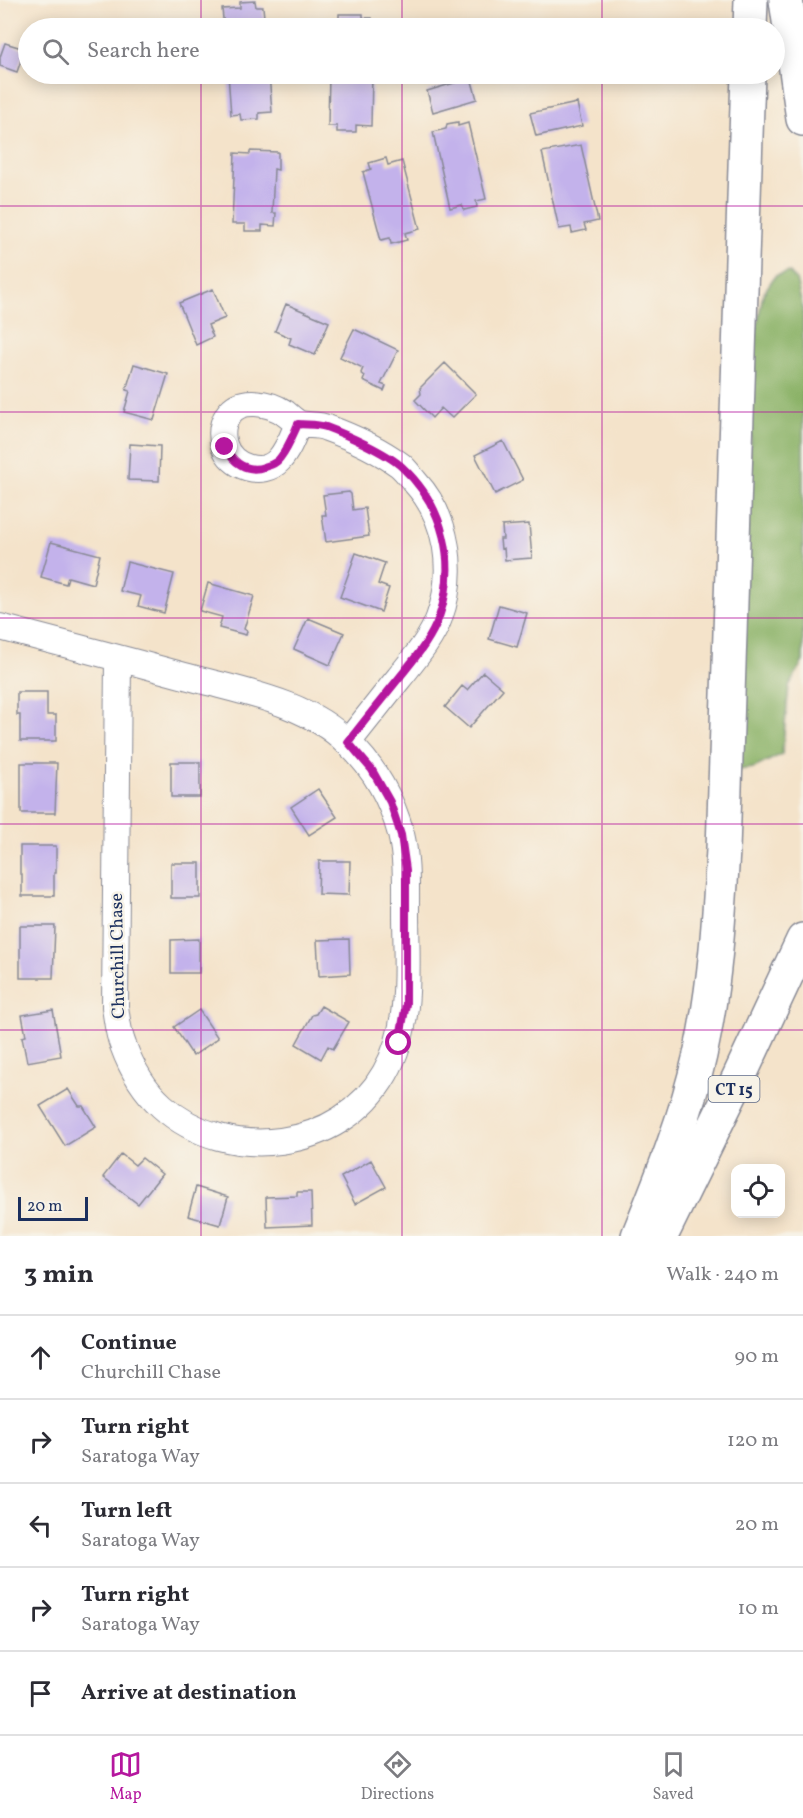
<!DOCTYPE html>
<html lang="en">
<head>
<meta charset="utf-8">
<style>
  :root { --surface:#fff; --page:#f2f2f3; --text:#2b2b33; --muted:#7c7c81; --line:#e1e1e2; --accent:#b5179e }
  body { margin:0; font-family:Vollkorn,serif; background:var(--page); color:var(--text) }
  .controls { position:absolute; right:18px; bottom:18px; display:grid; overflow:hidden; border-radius:12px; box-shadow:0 3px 15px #0003 }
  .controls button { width:54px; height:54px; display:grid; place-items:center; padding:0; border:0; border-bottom:2px solid var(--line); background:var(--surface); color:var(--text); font:30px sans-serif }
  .scale { position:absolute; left:18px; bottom:15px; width:70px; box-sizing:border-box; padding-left:6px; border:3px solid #1b2f5e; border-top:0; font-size:16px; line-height:21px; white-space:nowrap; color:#1b2f5e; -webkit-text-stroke:4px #f7f3e8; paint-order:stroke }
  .stop { position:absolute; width:18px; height:18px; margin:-14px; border:4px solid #b5179e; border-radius:50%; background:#fff }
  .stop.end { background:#b5179e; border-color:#fff; box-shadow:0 2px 6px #0008 }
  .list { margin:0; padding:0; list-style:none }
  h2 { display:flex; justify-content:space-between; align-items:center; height:78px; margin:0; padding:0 24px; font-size:26px }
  h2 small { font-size:20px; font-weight:400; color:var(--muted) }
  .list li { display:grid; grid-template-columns:39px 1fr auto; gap:18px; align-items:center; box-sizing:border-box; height:84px; padding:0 24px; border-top:2px solid var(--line) }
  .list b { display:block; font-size:22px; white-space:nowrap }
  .list p { margin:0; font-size:20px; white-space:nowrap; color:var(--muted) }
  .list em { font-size:20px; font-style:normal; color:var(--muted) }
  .icon { flex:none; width:33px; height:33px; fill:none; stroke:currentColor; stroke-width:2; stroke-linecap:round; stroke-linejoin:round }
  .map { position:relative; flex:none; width:803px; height:1236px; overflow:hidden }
  .search { position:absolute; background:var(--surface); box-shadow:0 3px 15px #0003; left:18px; right:18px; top:18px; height:66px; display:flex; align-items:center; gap:15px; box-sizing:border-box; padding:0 21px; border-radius:33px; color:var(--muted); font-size:22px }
  .sheet { height:498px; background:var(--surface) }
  nav { display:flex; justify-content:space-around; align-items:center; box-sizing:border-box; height:84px; border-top:2px solid var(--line); background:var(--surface); font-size:16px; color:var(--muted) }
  nav a { display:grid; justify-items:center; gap:3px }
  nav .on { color:var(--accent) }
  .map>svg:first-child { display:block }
  .forest { fill:#8bb267; stroke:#537062; stroke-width:1.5 }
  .building { fill:#c3b2eb }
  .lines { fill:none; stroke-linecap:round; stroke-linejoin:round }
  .street-casing { stroke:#888994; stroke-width:28 }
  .highway-casing { stroke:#888994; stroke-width:36 }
  .street { stroke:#fff; stroke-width:26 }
  .highway { stroke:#fff; stroke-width:33 }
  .route { stroke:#b5179e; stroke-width:8 }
  .grid { fill:none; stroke:#b5179e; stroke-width:1.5; stroke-opacity:0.55 }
  .labels { text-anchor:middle; stroke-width:5; stroke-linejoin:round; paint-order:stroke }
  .shield { fill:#f7f3e8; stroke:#5d6a87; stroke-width:1.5 }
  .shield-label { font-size:16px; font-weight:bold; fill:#1b2f5e }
  .street-label { font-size:18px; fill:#1b2f5e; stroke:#f7f3e8 }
</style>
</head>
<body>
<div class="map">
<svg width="803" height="1236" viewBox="0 0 803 1236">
  <rect width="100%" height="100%" fill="#f7f3e8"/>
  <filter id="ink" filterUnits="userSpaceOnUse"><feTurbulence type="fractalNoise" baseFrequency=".0167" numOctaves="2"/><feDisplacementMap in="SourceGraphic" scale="12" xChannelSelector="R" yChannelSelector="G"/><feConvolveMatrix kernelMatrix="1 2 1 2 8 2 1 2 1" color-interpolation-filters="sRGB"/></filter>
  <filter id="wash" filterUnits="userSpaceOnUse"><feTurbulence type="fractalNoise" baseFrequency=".008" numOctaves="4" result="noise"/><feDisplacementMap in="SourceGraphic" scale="24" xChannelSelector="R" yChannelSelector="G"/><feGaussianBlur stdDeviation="1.35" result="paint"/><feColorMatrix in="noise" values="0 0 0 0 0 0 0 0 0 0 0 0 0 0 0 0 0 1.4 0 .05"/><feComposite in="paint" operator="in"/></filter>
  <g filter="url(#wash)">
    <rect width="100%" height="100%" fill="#f4e3ca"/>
    <path class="forest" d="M789,272l7,8 7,29v352l-14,25 -7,68 -28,14 -17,2 18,-434 8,-42 12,-18z"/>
    <g id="blocks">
      <path class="building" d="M255,1l1,6h7l2,21h-41l-2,-19 18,-1v-6z
        M339,14h24v4h9v10h-43v-9h10z
        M5,43l20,6 -8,23 -17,-6v-9z
        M228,74h41l3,38 -13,1v6l-18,1 -1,-6 -9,1z
        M329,74h43l-1,52 -15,-1v7h-19v-6h-9z
        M471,78l6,21 -44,13 -6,-21z
        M577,103l5,23 -46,10 -6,-23z
        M458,122v4l10,-3 18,76 -10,2 1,6 -13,3 -2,-5 -12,3 -17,-76 13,-3 1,-5z
        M581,145l17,76 -14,3 2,6 -14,3 -1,-6 -12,2 -17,-77z
        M250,151l28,1v18l-4,-1 -2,44h4l-1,13 -13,-1v6h-17v-7h-13l3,-71 15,1z
        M386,158l2,7 14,-4 18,68 -15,4 2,7 -16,4 -1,-6 -9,2 -18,-68 8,-3 -2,-6z
        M213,289l12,29 -17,7 5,12 -17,8 -17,-42z
        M286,304l43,18 -14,33 -26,-11 2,-6 -16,-7z
        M354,329l44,21 -17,34 5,2 -2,5 -21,-10 2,-5 -4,-3 2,-5 -23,-11z
        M445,363l31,31 -24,24 -11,-10 -9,10 -17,-18 6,-6 -1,-6z
        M134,364l34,10 -14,46 -30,-8 6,-21 -4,-1z
        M503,441l20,39 -28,14 -20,-39z
        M130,444l30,2 -1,35 -31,-1z
        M349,492l2,2 2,16 12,-2 4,28 -43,6 -4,-27h4l-3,-20z
        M529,524l3,34 -27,2 -1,-12 -3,1 -1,-10h3l-1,-13z
        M51,542l49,13 -7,29 -25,-7 -2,7 -25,-7z
        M356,553l29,10 -7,21 11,4 -8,24 -41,-15z
        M127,562l47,12 -10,39 -26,-7 3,-10 -21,-5z
        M208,583l46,13 -10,33 3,2 -1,4 -27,-7 3,-11 -22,-6z
        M499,605l28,8 -10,34 -28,-8z
        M308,618l36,15 -14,32 -36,-16z
        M483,672l20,17 -34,39 -24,-21 17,-21 5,4z
        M17,692h30v23h9v26h-36v-26h-3z
        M171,762h29v35h-29z
        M21,763h36l-2,50h-34z
        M318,789l19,28 -28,18 -18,-28z
        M20,846h36v27h-2v23h-32v-22h-2z
        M319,861h31l-1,34 -31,-1z
        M171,863h29v35h-29z
        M20,926h35l-2,52h-33z
        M199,939v34h-28v-33z
        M349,939l1,35 -31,2 -2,-36z
        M321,1006l28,16 -16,27 -5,-3 -7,13 -25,-15 16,-29 4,-1z
        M53,1010l8,46 -34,6 -5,-25 4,-1 -4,-21z
        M199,1010l19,28 -25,18 -19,-29z
        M68,1089l11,17h4l13,21 -31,19 -25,-40z
        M121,1154l14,11 7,-7 20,16 -24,30 -35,-27z
        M371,1160l15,27 -31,17 -14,-27z
        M196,1187l32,10 -8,28 -32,-9z
        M297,1192h14l1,33 -45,2 -1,-30 31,-1z"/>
    </g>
  </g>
  <g filter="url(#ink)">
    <use href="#blocks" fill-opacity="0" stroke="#888994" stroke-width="1.5"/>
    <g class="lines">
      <g class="street-casing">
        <path id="street" d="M298,424c-5,12 -10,26 -19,36 -17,18 -48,7 -55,-15 -3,-10 -2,-21 4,-30 12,-19 42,-12 57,-2 5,4 10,9 15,11 9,2 18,0 27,4 25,9 51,21 73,37 5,4 10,11 15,17 33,36 41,90 24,136 -8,22 -25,41 -40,60 -17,21 -34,43 -51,64
          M0,627l118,31
          M118,658c31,8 62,17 94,25 47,12 100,24 136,60 26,24 44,57 53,91 6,25 5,52 5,78 0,54 7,112 -21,161 -44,78 -158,92 -223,33 -18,-16 -31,-39 -39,-61 -5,-12 -6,-26 -8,-38z"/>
      </g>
      <g class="highway-casing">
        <path id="highway" d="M786,0l17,119
          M750,28l1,-28
          M638,1236c24,-59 48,-119 62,-181 15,-68 19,-136 23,-205l25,-776
          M661,1236l78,-159 64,-137"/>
      </g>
      <use href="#street" class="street"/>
      <use href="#highway" class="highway"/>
    </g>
  </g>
  <g class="lines" filter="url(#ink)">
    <path class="route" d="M225,447c8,15 21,26 39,20 6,-2 12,-3 16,-9 8,-10 13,-23 18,-34 9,1 19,0 28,3 19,7 61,26 76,40 42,39 56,96 37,150 -8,23 -25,42 -40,61 -17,21 -34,42 -51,64l24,28 18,32 11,33 5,35v134l-7,39"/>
  </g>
  <path class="grid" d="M201,0v28M402,0v28M602,0v28M201,74v1162M402,74v1162M602,74v1162M0,206h803M0,412h803M0,618h803M0,824h803M0,1030h803"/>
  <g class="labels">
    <rect class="shield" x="708.5" y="1076" width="51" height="26" rx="4.5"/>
    <g class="shield-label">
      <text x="734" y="1095">CT 15</text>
    </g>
    <g class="street-label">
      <text transform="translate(117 956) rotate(-91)" y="6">Churchill Chase</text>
    </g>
  </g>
</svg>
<div class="controls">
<button><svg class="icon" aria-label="locate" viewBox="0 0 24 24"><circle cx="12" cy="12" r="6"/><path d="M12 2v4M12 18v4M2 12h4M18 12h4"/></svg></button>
</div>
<div class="scale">20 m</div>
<div class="stop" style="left:399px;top:1043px"></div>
<div class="stop end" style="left:225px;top:447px"></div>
<div class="search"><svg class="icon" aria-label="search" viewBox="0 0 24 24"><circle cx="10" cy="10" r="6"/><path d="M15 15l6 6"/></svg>Search here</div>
</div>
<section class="sheet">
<h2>3 min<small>Walk · 240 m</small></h2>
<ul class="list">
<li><svg class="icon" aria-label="ahead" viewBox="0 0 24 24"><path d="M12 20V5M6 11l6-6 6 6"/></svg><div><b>Continue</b><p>Churchill Chase</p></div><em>90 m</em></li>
<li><svg class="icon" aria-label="right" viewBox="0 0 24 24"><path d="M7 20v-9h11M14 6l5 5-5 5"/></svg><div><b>Turn right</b><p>Saratoga Way</p></div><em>120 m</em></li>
<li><svg class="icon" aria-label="left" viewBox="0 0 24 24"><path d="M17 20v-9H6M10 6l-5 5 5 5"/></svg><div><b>Turn left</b><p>Saratoga Way</p></div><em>20 m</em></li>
<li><svg class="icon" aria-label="right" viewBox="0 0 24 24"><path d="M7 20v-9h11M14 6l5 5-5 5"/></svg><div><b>Turn right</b><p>Saratoga Way</p></div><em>10 m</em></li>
<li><svg class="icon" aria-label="arrive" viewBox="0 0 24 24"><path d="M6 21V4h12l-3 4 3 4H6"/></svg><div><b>Arrive at destination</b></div></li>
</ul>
</section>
<nav>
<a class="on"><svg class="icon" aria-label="map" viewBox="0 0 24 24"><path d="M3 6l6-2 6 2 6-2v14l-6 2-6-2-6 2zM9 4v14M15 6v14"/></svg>Map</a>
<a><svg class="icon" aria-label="directions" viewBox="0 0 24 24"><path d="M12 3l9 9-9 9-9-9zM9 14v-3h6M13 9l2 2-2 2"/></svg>Directions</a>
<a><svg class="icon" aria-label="saved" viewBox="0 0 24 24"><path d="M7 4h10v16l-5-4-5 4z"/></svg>Saved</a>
</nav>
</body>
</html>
